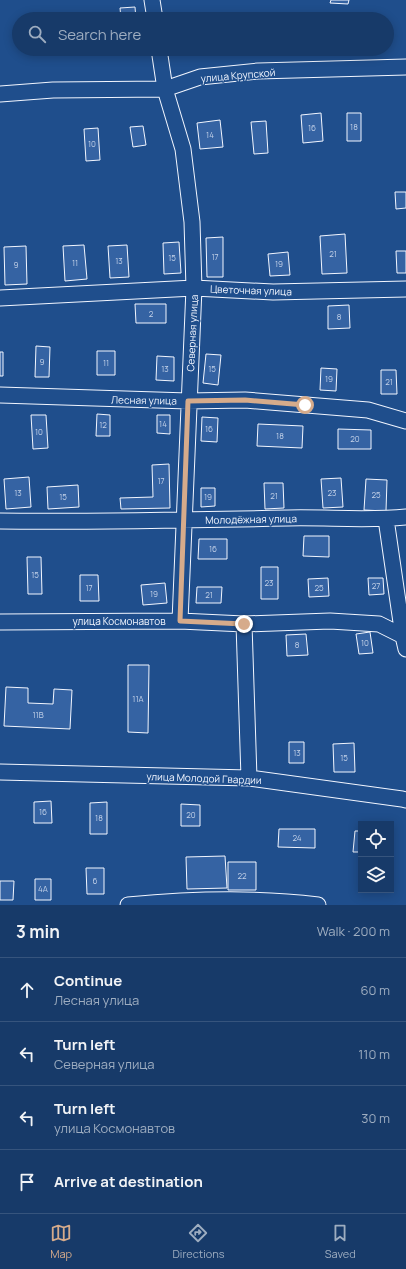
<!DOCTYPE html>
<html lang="en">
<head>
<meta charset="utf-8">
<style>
  :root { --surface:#173a69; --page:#244571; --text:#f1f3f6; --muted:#9eadc0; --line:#36547d; --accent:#d6ab8b }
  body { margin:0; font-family:Manrope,sans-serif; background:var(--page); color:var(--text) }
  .controls { position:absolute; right:12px; bottom:12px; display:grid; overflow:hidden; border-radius:0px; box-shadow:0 2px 10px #0003 }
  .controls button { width:36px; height:36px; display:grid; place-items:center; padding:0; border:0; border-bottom:1px solid var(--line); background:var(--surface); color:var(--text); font:20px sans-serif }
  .stop { position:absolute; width:12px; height:12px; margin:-9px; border:3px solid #d6ab8b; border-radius:50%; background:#fff }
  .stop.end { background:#d6ab8b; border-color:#fff; box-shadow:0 1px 4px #0008 }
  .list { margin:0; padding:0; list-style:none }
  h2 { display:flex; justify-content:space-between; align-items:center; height:52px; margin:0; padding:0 16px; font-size:17px }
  h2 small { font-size:13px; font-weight:400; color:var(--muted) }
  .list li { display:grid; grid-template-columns:26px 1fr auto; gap:12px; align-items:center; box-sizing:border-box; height:64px; padding:0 16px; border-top:1px solid var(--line) }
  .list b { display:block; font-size:15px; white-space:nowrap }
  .list p { margin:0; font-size:13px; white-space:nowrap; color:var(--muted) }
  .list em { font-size:13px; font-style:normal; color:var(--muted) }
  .icon { flex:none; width:22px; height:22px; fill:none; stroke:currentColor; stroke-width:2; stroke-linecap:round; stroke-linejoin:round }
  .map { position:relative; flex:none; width:406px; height:905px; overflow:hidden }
  .search { position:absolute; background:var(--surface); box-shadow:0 2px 10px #0003; left:12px; right:12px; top:12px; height:44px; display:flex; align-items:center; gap:10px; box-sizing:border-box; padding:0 14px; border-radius:22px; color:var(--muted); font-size:15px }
  .sheet { height:308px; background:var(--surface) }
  nav { display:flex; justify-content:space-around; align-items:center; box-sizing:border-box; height:56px; border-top:1px solid var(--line); background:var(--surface); font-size:11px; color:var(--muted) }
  nav a { display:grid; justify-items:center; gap:2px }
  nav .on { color:var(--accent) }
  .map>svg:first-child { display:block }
  .building { fill:#3563a3; stroke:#f2f6ff }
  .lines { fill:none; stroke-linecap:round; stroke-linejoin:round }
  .minor-casing { stroke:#f2f6ff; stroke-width:17 }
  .minor { stroke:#1f4e8c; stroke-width:15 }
  .route { stroke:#d6ab8b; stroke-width:5 }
  .labels { text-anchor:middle; stroke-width:3; stroke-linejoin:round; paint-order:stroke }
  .number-label { font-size:8px; fill:#c3d1e8 }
  .street-label { font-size:10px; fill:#f2f6ff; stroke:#1f4e8c }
</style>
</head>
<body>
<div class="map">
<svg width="406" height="905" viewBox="0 0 406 905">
  <rect width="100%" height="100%" fill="#1f4e8c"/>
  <path class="building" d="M331,0h18l-1,4 -18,-1z
    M135,7l1,12h-15l-1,-11z
    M321,113l2,28 -20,2 -2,-28z
    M347,113h14v28h-14z
    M220,120l3,27 -23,2 -3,-26z
    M266,121l2,32 -14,1 -3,-32z
    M143,126l3,19 -13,2 -3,-20z
    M98,128l2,32 -14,1 -2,-32z
    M395,192h11v16l-10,1z
    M345,234l2,39 -25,1 -2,-38z
    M223,237v40h-16l-1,-39z
    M179,242l2,31 -17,1 -1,-31z
    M84,245l3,34 -22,2 -2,-35z
    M127,245l2,32 -19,1 -2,-32z
    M26,246l1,38 -22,1 -1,-38z
    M396,251h10v22h-9z
    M288,252l2,23 -20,1 -2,-22z
    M135,304h31v19h-30z
    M349,305l1,23 -22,1v-23z
    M36,346l14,1 -1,30h-14z
    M97,351h18v24h-18z
    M0,352h3v24h-3z
    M206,354l15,1 -3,30 -15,-2z
    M157,356l17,1v24l-18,-1z
    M321,368l16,1 -1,22 -16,-1z
    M381,370h15l1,24h-16z
    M97,414l13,1v21h-14z
    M31,415h15l2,33 -15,1z
    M157,415h13v19l-13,-1z
    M202,417l16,1 -1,24 -16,-1z
    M258,424l45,2 -1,22 -45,-2z
    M338,429l33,1v19h-33z
    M169,464l1,44 -49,1 -1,-11 33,-1 -1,-32z
    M29,477l2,30 -25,2 -2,-30z
    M341,478l2,29 -20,1 -2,-29z
    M366,479l21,1 -1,31 -22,-1z
    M264,483h19l1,25 -19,1z
    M78,485l1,22 -31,2 -1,-22z
    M201,488h14v18l-14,1z
    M304,536h25v21l-26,-1z
    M199,539h28v20h-29z
    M27,557h14l1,37h-14z
    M261,567h17v32h-17z
    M80,575h18l1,26h-19z
    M328,578l1,18 -20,1 -1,-18z
    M368,578h15l1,16 -15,1z
    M165,583l2,20 -24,2 -2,-20z
    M197,587h25l-1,16h-25z
    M370,632l3,21 -14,1 -3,-20z
    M306,634l2,21 -21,1 -1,-21z
    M128,665h21l-1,68 -20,-1z
    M6,687l22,1v15l25,1 1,-15 18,1 -2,39 -66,-3z
    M289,742h15v21h-15z
    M354,743l1,29h-21l-1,-28z
    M51,801l1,22h-18v-21z
    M107,802v32h-17v-31z
    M181,804l19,1v21h-19z
    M279,829h36v19l-37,-1z
    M355,831h6v21h-8z
    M225,856l2,32 -40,1 -1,-32z
    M228,862h28v28h-28z
    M86,868h18v26h-17z
    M35,879h16v21h-16z
    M0,881h14l-1,19h-13z"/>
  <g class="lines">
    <g class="minor-casing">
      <path id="minor" d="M152,0l3,19
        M159,49l6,40 18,60 9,73 2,66 -14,333
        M0,94l53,-4 112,-1 35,-12 58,-6 148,-4
        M0,298l194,-10 79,4 133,-3
        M0,395l188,6 57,-1 123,10 38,11
        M386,519l17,117 3,13
        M0,521c96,1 192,-1 288,-3 39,-1 79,3 118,-1
        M0,622l180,-1 64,3 86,-3 49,3 24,12
        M244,624l5,154
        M0,772l249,6 153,21 4,1
        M128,905c63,-6 127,-8 190,0"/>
    </g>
    <use href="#minor" class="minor"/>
  </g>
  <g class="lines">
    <path class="route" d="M244,624l-64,-3 8,-220 57,-1 60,5"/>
  </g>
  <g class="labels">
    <g class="number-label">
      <text x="354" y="130">18</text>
      <text x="312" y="131">16</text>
      <text x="210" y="138">14</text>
      <text x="92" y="147">10</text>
      <text x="333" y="257">21</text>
      <text x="215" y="260">17</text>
      <text x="172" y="261">15</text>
      <text x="119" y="264">13</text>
      <text x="75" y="266">11</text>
      <text x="279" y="267">19</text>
      <text x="16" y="268">9</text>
      <text x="151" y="317">2</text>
      <text x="339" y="320">8</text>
      <text x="42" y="365">9</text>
      <text x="106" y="366">11</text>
      <text x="165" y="372">13</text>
      <text x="212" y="372">15</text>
      <text x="329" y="382">19</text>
      <text x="389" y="385">21</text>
      <text x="163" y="427">14</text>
      <text x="103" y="428">12</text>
      <text x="209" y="432">16</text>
      <text x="39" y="435">10</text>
      <text x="280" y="439">18</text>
      <text x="355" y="442">20</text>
      <text x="161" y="484">17</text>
      <text x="18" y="496">13</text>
      <text x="332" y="496">23</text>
      <text x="376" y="498">25</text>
      <text x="274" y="499">21</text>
      <text x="63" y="500">15</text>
      <text x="208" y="500">19</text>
      <text x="213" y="552">16</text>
      <text x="35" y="578">15</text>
      <text x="269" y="586">23</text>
      <text x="376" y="589">27</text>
      <text x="89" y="591">17</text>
      <text x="319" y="591">25</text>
      <text x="154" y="597">19</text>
      <text x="209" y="598">21</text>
      <text x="365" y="646">10</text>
      <text x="297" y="648">8</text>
      <text x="138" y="702">11А</text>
      <text x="38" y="718">11В</text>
      <text x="297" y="756">13</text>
      <text x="344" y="761">15</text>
      <text x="43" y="815">16</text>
      <text x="191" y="818">20</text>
      <text x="99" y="821">18</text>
      <text x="297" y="841">24</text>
      <text x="242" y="879">22</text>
      <text x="95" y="884">6</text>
      <text x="43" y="892">4А</text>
    </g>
    <g class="street-label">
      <text transform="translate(238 75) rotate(-5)" y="4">улица Крупской</text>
      <text transform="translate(251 290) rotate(2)" y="4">Цветочная улица</text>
      <text transform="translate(192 333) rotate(-87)" y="4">Северная улица</text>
      <text transform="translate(144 400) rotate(1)" y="4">Лесная улица</text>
      <text transform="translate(251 519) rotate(-1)" y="4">Молодёжная улица</text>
      <text x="119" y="625">улица Космонавтов</text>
      <text transform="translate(204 778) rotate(2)" y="4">улица Молодой Гвардии</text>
    </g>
  </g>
</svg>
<div class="controls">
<button><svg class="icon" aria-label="locate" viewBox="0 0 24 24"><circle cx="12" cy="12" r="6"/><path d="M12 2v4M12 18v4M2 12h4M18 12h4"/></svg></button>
<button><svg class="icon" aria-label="layers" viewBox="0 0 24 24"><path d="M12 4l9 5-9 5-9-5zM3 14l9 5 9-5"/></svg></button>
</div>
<div class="stop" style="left:305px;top:405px"></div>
<div class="stop end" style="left:244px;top:624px"></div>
<div class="search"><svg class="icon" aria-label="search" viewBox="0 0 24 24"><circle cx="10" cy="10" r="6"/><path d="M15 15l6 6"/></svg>Search here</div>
</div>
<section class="sheet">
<h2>3 min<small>Walk · 200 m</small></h2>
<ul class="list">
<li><svg class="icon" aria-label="ahead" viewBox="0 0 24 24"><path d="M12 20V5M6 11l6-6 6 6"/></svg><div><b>Continue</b><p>Лесная улица</p></div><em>60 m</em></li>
<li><svg class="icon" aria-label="left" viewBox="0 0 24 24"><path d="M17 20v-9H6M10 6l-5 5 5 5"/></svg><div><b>Turn left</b><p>Северная улица</p></div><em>110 m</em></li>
<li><svg class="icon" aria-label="left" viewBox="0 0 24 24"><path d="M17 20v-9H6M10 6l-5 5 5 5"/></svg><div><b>Turn left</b><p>улица Космонавтов</p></div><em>30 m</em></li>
<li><svg class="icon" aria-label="arrive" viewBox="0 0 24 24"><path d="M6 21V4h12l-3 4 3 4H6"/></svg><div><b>Arrive at destination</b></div></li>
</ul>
</section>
<nav>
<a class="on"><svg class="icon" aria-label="map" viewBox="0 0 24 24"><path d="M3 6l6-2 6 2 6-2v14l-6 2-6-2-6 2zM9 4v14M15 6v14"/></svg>Map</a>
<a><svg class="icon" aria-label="directions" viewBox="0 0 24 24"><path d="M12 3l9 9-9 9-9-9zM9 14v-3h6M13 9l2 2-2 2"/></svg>Directions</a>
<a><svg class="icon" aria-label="saved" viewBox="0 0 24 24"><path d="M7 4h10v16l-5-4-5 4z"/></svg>Saved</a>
</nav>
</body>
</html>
